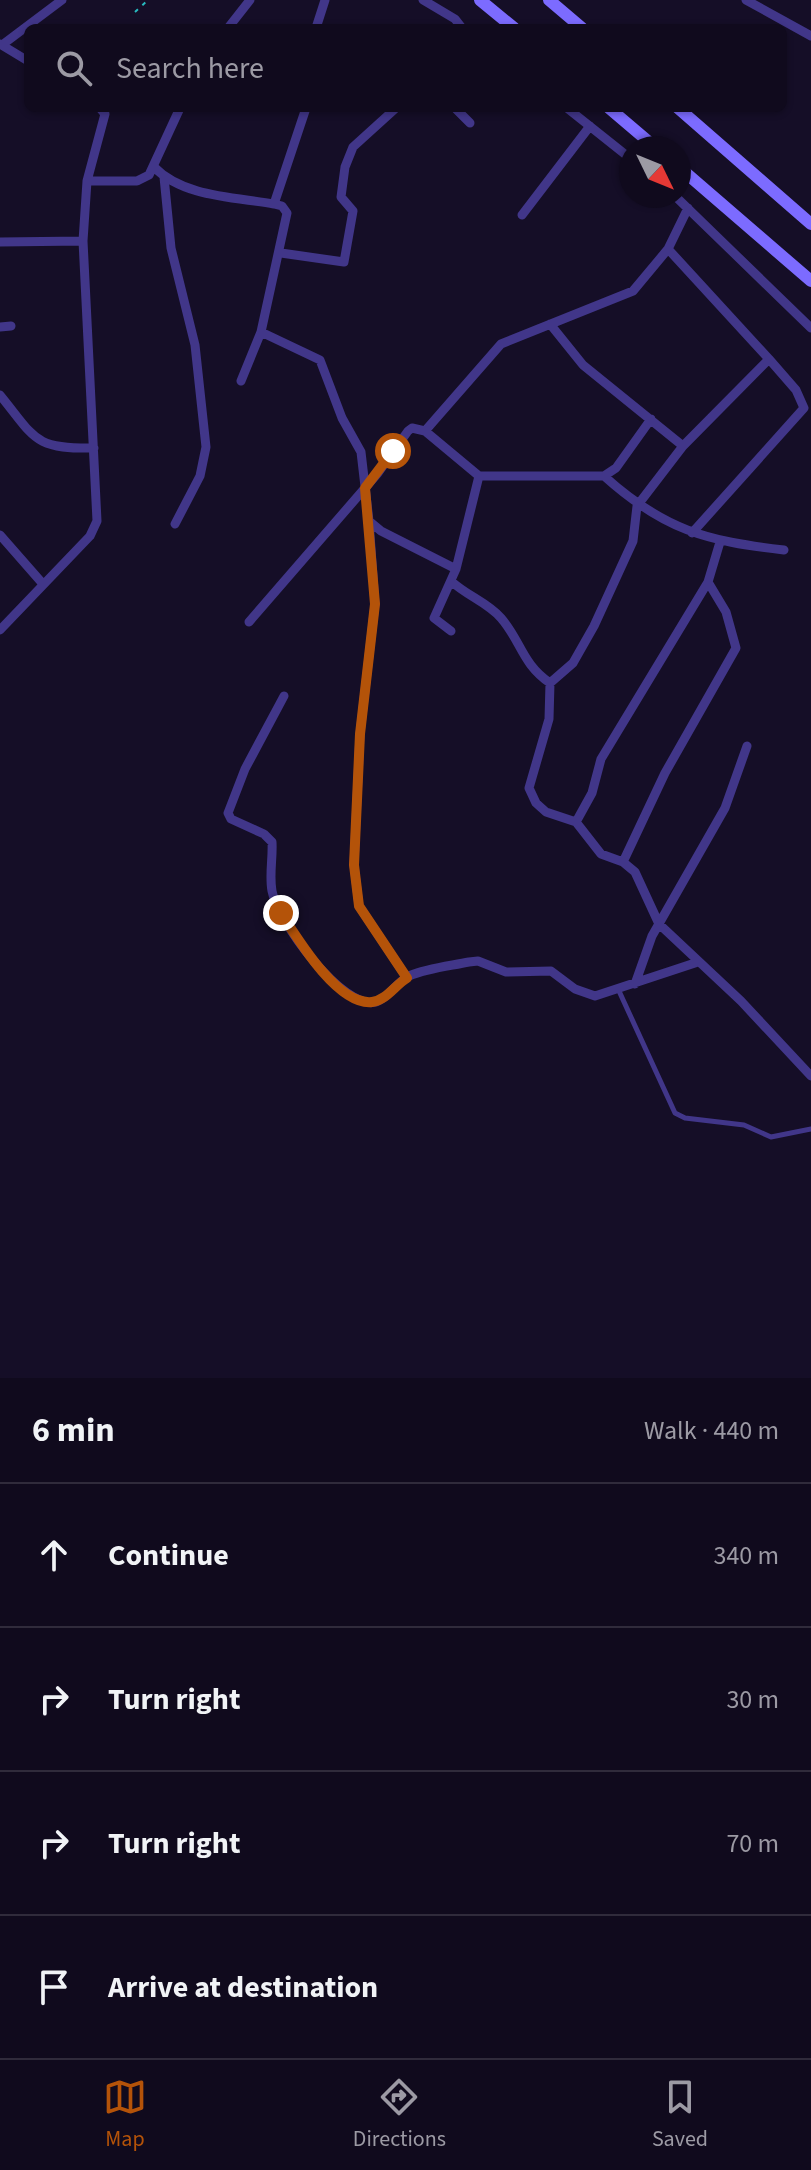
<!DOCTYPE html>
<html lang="en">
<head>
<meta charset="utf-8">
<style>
  :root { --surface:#100a1d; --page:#1e182a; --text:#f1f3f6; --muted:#9c9aa4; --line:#302b3b; --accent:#b45309 }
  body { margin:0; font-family:"Source Sans 3",sans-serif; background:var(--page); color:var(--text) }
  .compass { position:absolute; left:619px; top:136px; width:72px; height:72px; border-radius:50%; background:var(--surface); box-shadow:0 2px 6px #0004; rotate:133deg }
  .stop { position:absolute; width:24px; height:24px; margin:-18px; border:6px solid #b45309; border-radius:50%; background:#fff }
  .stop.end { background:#b45309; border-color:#fff; box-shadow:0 2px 8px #0008 }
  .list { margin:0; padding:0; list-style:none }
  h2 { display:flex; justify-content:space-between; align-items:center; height:104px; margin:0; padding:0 32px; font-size:34px }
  h2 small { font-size:26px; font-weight:400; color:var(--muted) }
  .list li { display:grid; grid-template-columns:52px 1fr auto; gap:24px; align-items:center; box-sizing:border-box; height:144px; padding:0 32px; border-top:2px solid var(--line) }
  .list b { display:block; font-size:30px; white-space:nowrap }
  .list em { font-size:26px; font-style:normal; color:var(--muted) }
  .icon { flex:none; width:44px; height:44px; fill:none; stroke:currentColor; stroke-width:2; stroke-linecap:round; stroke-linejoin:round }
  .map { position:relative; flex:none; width:811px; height:1378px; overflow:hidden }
  .search { position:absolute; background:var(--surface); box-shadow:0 2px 6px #0004; left:24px; right:24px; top:24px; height:88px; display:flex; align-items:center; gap:20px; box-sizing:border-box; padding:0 28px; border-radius:12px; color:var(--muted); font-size:30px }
  .sheet { height:680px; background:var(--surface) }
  nav { display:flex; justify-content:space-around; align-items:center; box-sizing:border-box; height:112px; border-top:2px solid var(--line); background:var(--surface); font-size:22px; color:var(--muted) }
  nav a { display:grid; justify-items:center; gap:4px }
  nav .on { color:var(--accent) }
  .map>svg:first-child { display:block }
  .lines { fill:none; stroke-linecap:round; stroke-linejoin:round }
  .path { stroke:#28babf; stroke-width:2; stroke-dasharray:4 6; stroke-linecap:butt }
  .lane { stroke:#413689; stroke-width:5 }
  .street { stroke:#413689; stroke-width:9 }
  .secondary { stroke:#7c6bff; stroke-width:12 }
  .route { stroke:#b45309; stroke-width:10 }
</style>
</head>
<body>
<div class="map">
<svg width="811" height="1378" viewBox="0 0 811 1378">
  <rect width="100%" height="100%" fill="#150e27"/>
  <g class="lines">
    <path class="path" d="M135,12l13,-12"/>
    <path class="lane" d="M619,991l56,122 10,5 59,7 27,12 40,-8"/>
    <path class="street" d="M423,0l32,19 7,9
      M746,0l65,36
      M228,28l22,-28
      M316,28l9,-28
      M0,44l28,17
      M2,45l60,-45
      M455,108l15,15
      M567,108l64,51
      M154,167c29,30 80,30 120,37l8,2 5,7 -26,119 -20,49
      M164,177l7,71 24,97 11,102 -6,29 -25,48
      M87,181h50l12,-6 31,-67
      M675,196l136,132
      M274,204l32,-96
      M522,215l68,-89
      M0,242l83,-1
      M281,253l63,9 9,-51 -12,-14 4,-30 8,-20 43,-39
      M550,324l33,41 100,81
      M0,327l11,-1
      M261,332l59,28 22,58 19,34 8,69 12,10 75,38
      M0,395c36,44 33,54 94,53
      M479,476h125l12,-8 35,-49
      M604,476c60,54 102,65 180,74
      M369,521l6,83 -15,130 -6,131 5,41 48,72
      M692,533l112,-125 -8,-18 -27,-31
      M0,535l43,49
      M451,581c16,15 36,21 50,37 20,23 21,46 49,65l23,-20 21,-37 39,-85 4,-35 46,-60 86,-87 -101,-110
      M249,622l129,-149 30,-42 4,-3 13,3
      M0,630l90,-94 7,-15 -14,-280 4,-60 18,-67 -5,-6
      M451,631l-17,-13 22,-49 23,-93 -54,-45 76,-87 132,-53 35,-42 20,-41
      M550,683l-1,36 -20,69 7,15 10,9 30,10 25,32 22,8 12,10 24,52 82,77 70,75
      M284,696l-39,73 -17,44 3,6 33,15 8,8c1,16 -3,33 0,49 5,29 71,120 104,111 14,-5 20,-20 33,-26 19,-8 41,-10 60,-14l9,-1 28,11 45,-1 24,18 20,7 103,-34
      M576,822l16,-29 9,-34 107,-177 12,-40
      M623,862l42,-89 71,-125 -10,-36 -18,-30
      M635,984l17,-48 73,-128 22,-62"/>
    <path class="secondary" d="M480,0l34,28
      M549,0l33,28
      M609,108l47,40
      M678,108l133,116
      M679,167l132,114"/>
  </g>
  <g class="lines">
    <path class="route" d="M281,913c16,25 57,93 91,89 15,-2 23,-17 35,-24l-48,-72 -5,-41 6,-131 15,-130 -10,-116 28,-37"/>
  </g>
</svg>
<svg class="compass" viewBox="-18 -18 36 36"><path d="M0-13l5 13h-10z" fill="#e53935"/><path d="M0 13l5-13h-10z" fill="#9c9aa4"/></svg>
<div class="stop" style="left:393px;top:451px"></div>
<div class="stop end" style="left:281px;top:913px"></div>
<div class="search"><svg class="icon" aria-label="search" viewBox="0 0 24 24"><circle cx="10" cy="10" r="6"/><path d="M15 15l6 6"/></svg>Search here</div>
</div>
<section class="sheet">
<h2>6 min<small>Walk · 440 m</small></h2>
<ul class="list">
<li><svg class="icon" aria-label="ahead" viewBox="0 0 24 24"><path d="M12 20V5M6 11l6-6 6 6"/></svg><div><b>Continue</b></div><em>340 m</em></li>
<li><svg class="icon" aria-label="right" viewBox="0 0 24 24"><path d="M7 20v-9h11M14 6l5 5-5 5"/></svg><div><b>Turn right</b></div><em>30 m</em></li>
<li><svg class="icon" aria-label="right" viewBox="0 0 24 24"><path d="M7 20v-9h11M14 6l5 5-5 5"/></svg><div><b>Turn right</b></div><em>70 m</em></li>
<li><svg class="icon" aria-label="arrive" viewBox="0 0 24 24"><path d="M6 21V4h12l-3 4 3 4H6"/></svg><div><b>Arrive at destination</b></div></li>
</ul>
</section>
<nav>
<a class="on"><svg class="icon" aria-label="map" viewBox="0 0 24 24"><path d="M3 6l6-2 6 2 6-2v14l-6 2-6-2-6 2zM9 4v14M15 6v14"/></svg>Map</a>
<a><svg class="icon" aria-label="directions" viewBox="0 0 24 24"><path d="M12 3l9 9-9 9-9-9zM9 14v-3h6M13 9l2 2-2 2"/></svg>Directions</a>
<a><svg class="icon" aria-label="saved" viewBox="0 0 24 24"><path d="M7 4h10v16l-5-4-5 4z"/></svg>Saved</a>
</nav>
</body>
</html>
